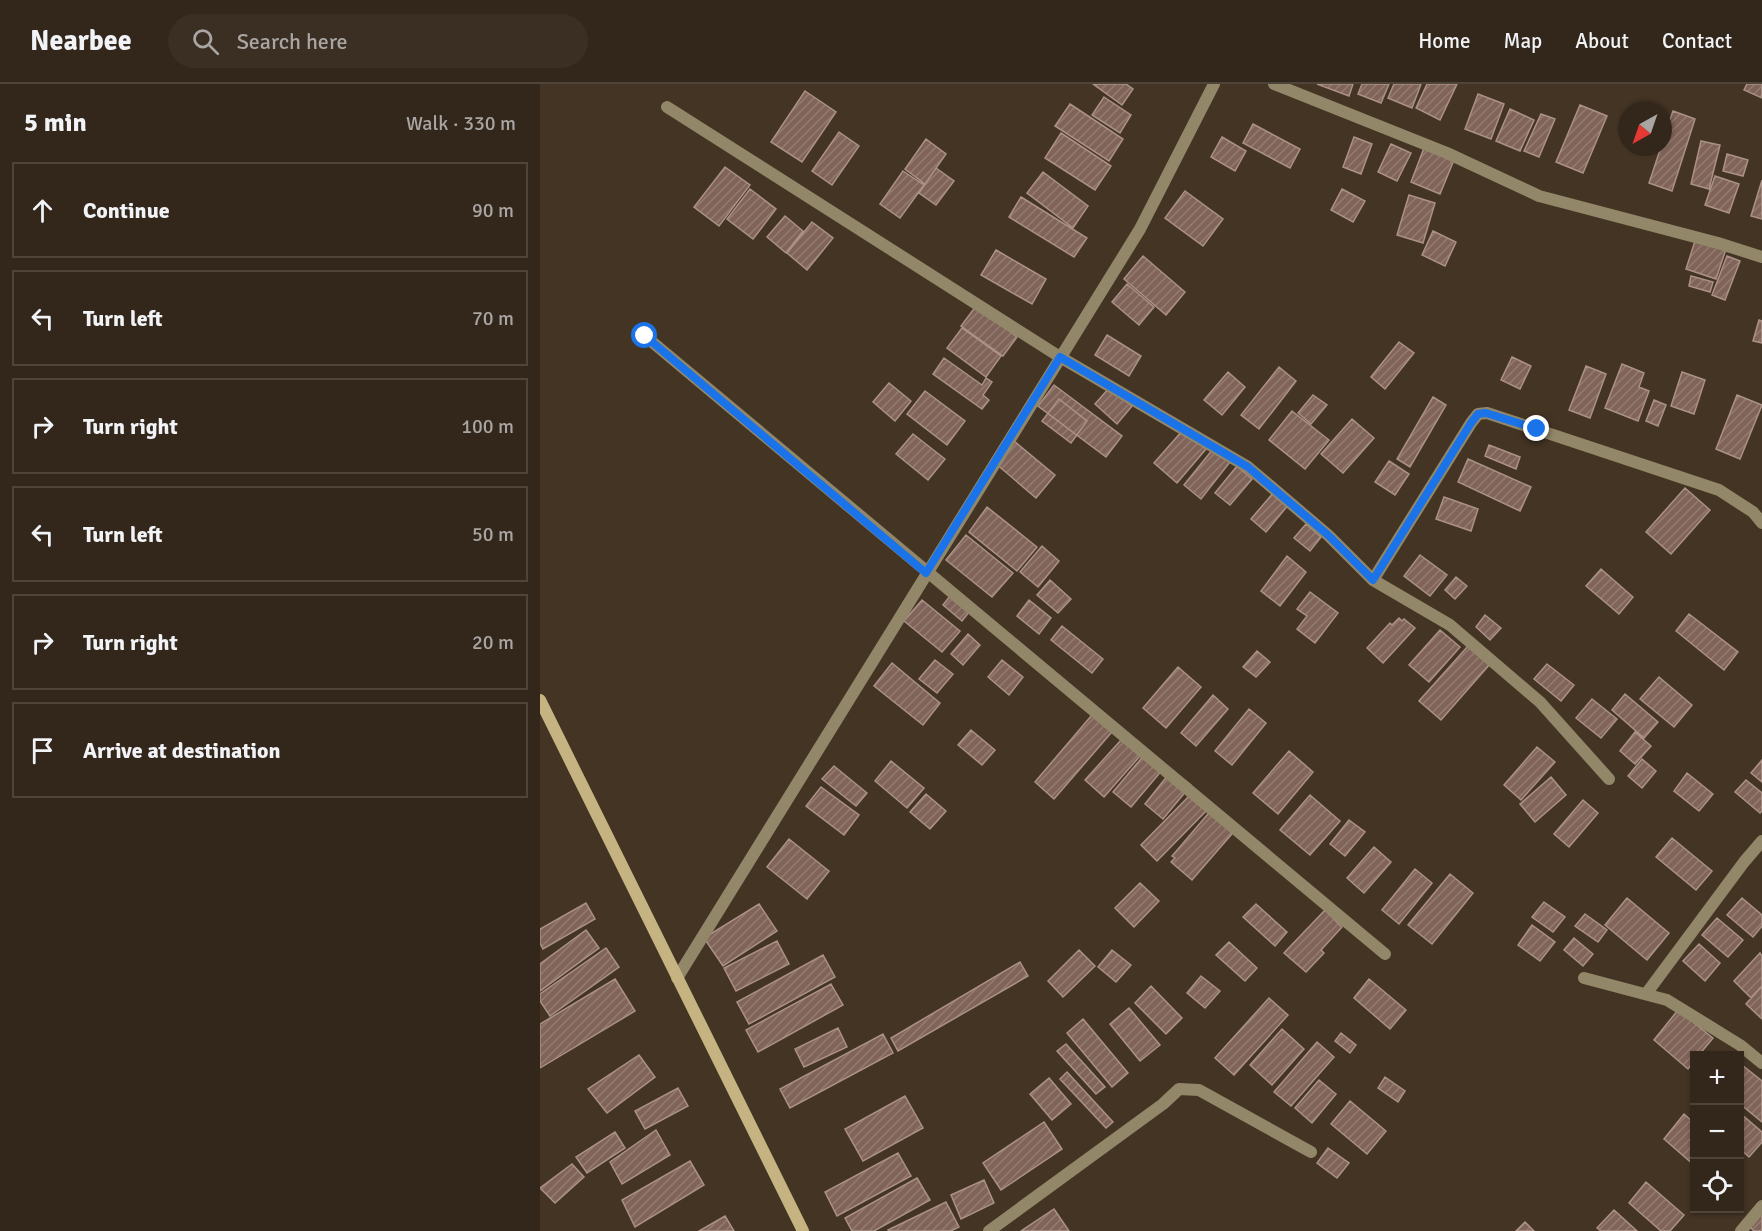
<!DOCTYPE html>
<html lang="en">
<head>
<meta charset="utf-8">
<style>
  :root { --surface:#33271b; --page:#3b2f24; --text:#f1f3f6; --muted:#a9a5a3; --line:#4e443a }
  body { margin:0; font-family:Signika,sans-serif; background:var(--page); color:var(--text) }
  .controls { position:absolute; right:18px; bottom:18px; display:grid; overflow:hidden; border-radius:0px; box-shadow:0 2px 4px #0004 }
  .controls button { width:54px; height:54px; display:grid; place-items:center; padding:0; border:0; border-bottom:2px solid var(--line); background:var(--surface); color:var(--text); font:30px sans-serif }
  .compass { position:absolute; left:1078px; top:18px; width:54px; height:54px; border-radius:50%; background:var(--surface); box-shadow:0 2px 4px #0004; rotate:220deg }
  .stop { position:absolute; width:18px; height:18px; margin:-14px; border:4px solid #1a73e8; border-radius:50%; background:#fff }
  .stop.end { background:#1a73e8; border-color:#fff; box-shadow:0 2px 6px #0008 }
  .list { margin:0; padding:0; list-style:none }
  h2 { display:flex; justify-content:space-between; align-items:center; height:78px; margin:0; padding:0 24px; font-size:26px }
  h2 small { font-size:20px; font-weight:400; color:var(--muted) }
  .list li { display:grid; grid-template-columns:39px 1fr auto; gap:18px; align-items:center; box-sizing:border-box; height:96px; margin:0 12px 12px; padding:0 12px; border:2px solid var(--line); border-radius:0px }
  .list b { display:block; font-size:22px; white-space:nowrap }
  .list em { font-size:20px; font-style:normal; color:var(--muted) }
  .icon { flex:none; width:33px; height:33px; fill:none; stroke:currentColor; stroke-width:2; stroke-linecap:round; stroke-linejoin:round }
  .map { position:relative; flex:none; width:1222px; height:1147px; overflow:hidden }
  header { display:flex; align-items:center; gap:36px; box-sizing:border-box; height:84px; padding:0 30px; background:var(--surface); border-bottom:2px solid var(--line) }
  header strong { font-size:28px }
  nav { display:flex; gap:33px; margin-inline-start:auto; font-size:21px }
  .search { width:420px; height:54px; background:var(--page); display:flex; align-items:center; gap:15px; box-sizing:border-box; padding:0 21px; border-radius:33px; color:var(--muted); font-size:22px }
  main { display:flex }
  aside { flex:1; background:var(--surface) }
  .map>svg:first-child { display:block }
  .building { fill:url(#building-hatch); stroke:#ab9187; stroke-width:1.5 }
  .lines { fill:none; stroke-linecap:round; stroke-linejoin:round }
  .service { stroke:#928768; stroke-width:12 }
  .minor { stroke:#928768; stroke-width:12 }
  .secondary { stroke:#c5b482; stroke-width:12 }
  .route { stroke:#1a73e8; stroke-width:8 }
</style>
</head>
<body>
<header>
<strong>Nearbee</strong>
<div class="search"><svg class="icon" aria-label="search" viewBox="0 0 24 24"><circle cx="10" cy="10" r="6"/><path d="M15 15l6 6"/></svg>Search here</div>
<nav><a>Home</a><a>Map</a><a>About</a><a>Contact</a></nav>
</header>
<main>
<aside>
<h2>5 min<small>Walk · 330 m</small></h2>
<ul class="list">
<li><svg class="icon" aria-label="ahead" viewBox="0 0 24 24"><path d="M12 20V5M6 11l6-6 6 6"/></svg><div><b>Continue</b></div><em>90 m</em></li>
<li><svg class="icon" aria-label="left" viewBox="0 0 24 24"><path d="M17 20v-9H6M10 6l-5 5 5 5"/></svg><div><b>Turn left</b></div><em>70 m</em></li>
<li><svg class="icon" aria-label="right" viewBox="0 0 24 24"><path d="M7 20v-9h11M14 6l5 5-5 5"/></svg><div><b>Turn right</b></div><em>100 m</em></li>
<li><svg class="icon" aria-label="left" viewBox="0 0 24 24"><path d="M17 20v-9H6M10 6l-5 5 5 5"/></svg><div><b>Turn left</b></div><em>50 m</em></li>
<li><svg class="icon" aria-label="right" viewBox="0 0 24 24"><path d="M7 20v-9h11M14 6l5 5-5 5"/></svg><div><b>Turn right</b></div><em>20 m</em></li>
<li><svg class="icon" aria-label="arrive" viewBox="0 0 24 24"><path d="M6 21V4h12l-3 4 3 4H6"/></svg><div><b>Arrive at destination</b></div></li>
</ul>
</aside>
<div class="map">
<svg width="1222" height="1147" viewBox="0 0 1222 1147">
  <defs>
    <pattern id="building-hatch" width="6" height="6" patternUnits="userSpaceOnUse" patternTransform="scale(1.5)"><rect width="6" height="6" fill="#816459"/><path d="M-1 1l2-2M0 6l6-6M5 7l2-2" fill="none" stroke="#947b71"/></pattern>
  </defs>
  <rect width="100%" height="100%" fill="#443424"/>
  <path class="building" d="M553,0h33l7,5 -11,16z
    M777,0h36l-4,12z
    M822,0h27l-8,19 -23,-9z
    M854,0h27l-9,24 -24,-10z
    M887,0h30l-17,36 -24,-12z
    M1207,0h15v14l-18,-8z
    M265,7l31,21 -34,50 -31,-20z
    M938,10l26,10 -13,35 -26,-10z
    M564,13l27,18 -11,18 -28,-18z
    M530,20l53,35 -14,22 -54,-35z
    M1040,21l27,11 -24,57 -27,-11z
    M970,25l24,11 -14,31 -24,-10z
    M1133,27l22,8 -23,72 -23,-8 12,-36h2v-7z
    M1001,30l14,5 -16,38 -15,-6z
    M713,40l47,25 -10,19 -47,-25z
    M299,48l20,14 -27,39 -20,-14z
    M521,49l50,33 -16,24 -50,-32z
    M682,53l24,14 -11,20 -24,-14z
    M814,53l18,7 -11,30 -18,-7z
    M386,55l20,15 -21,30 -20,-15z
    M1161,57l19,4 -11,44 -18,-5z
    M851,60l20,9 -14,28 -19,-9z
    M884,64l30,12 -14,34 -29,-12z
    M1187,70l21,6 -5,16 -20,-5z
    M185,83l25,18 -31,41 -25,-19z
    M396,84l18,13 -18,24 -17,-12z
    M363,87l21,14 -24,33 -20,-14z
    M503,88l45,34 -15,22 -46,-35z
    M1175,92l24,8 -10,29 -24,-8z
    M1222,96v39l-11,-3z
    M210,105l26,20 -23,30 -26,-20z
    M802,105l23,12 -12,21 -22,-12z
    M645,107l38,28 -20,27 -38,-28z
    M869,111l26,8 -12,40 -26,-8z
    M481,113l66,41 -13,19 -65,-40z
    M245,132l18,15 -17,22 -19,-16z
    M272,138l21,16 -26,32 -20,-17z
    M893,147l23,11 -11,24 -23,-11z
    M1156,154l30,11 -10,30 -30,-10z
    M456,166l50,29 -14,25 -51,-29z
    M603,172l42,36 -19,23 -42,-36z
    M1187,172l13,5 -15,39 -13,-5z
    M1151,192l22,6 -3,10 -21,-6z
    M587,200l27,23 -15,18 -27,-23z
    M436,222l41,31 -14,19 -42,-30z
    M1219,236l3,1v22l-9,-2z
    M422,244l39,28 -15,21 -39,-29z
    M567,251l34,21 -12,20 -34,-21z
    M859,258l15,11 -29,36 -14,-12z
    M972,273l19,9 -11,23 -19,-9z
    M404,274l38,27 4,-7 6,4 -9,13 6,5 -7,9 -49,-35z
    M1082,280l22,9 -5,14 10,4 -11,30 -33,-13z
    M1046,282l20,8 -16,44 -21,-8z
    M739,283l17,14 -37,48 -18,-14z
    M688,288l17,15 -23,28 -18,-15z
    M1142,288l23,8 -11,34 -23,-8z
    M349,299l22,18 -16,20 -22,-19z
    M514,301l68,51 -16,21 -68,-51z
    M570,303l22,19 -15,18 -22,-20z
    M385,307l40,30 -18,24 -40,-31z
    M773,311l14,10 -16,19 -13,-11z
    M1197,311l25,10 -22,54 -24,-10z
    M893,313l13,8 -36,62 -13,-8z
    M519,315l28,22 -16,22 -29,-22z
    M1114,316l12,5 -8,21 -12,-5z
    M752,327l37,29 -24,29 -36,-29z
    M812,335l22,19 -31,35 -22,-19z
    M643,346l23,19 -29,34 -23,-20z
    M373,350l32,25 -17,21 -32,-26z
    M474,357l41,34 -19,23 -41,-35z
    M949,361l31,12 -4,12 -31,-13z
    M673,365l17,13 -29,37 -17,-14z
    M928,375l63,28 -11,24 -62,-29z
    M849,377l20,13 -14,21 -20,-13z
    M697,382l15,13 -22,26 -15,-12z
    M1145,404l25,22 -39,44 -25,-22z
    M734,408l15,12 -23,28 -15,-13z
    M904,413l34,12 -7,22 -35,-12z
    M447,423l50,40 -20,24 -48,-39z
    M766,440l15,13 -11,14 -16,-13z
    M426,451l47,38 -21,24 -46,-37z
    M502,462l17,15 -21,26 -18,-15z
    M880,471l27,20 -17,21 -26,-20z
    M747,472l19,16 -26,34 -19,-15z
    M1061,485l32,28 -14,17 -33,-28z
    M916,493l11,9 -12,13 -10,-9z
    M510,496l21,19 -13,14 -21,-18z
    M414,507l19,16 -11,14 -19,-16z
    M770,508l28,21 -23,30 -18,-14 10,-13 -10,-7z
    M382,516l38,31 -18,21 -38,-31z
    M489,516l22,18 -12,16 -22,-18z
    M1149,530l49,38 -14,18 -48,-39z
    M945,531l16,13 -11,12 -14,-13z
    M859,534l3,3 2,-2 11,9 -32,35 -16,-15 23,-25 2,2z
    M522,542l41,33 -11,14 -41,-33z
    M900,546l20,17 -31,35 -20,-17z
    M428,550l12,11 -17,20 -12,-11z
    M928,562l22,18 -49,56 -22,-19z
    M717,567l13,11 -14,15 -13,-10z
    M395,576l18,14 -16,19 -18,-14z
    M462,576l21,17 -14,18 -21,-18z
    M352,579l48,40 -17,22 -49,-39z
    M1007,580l27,21 -13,16 -27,-22z
    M638,583l23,20 -35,41 -23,-20z
    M1119,593l33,28 -18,22 -34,-28z
    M1085,610l33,28 -14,16 -32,-28z
    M673,611l15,14 -32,37 -15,-13z
    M1052,615l25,20 -16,19 -25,-20z
    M557,625l20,17 -63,73 -19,-17z
    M709,625l17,14 -34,42 -17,-14z
    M431,646l24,20 -13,15 -24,-20z
    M1095,648l16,14 -16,18 -15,-13z
    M581,656l19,16 -36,41 -19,-17z
    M997,663l18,15 -34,38 -17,-15z
    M749,667l24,21 -35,42 -25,-21z
    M605,670l18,15 -32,38 -18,-15z
    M1102,675l14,12 -14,17 -14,-12z
    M1222,676v22l-11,-9z
    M351,677l33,27 -17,20 -32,-27z
    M294,682l33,27 -11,13 -34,-27z
    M632,686l19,15 -28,34 -18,-15z
    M1147,689l26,21 -14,17 -25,-20z
    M1011,693l15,18 -31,27 -15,-18z
    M1206,696l16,13v18l-2,2 -25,-21z
    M281,703l38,28 -15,20 -38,-29z
    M654,707l16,16 -53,54 -16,-16z
    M386,710l20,17 -16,18 -20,-17z
    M770,711l30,26 -30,34 -30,-25z
    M1043,716l15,13 -29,34 -15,-13z
    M673,724l24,20 -45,52 -21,-18 4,-4 -3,-2z
    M809,736l16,12 -20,24 -15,-12z
    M1132,754l40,33 -16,19 -40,-33z
    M249,755l40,32 -22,28 -40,-32z
    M834,763l17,15 -27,31 -17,-15z
    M875,785l17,14 -33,41 -17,-14z
    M910,790l23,19 -41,51 -24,-19z
    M600,799l19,18 -25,26 -19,-19z
    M1087,814l42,35 -22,27 -42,-35z
    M1202,814l20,17v11l-9,11 -26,-22z
    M1004,818l21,15 -12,15 -21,-15z
    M46,819l9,16 -52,30 -3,-6v-14z
    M219,820l18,27 -54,35 -19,-28z
    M716,820l31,28 -12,14 -32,-29z
    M785,826l17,17 -21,23 3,3 -18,19 -22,-19z
    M1045,830l22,16 -9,12 -23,-16z
    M1177,834l26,22 -15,17 -26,-22z
    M992,841l23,17 -15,19 -22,-16z
    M46,846l13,18 -59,43v-27z
    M1034,854l19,16 -10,12 -19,-16z
    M237,857l12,23 -53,27 -12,-23z
    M689,858l28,26 -12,13 -29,-26z
    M1159,860l21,19 -15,18 -22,-20z
    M66,864l13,19 -69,49 -10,-15v-7z
    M539,866l16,16 -32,31 -15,-16z
    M572,866l19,15 -15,17 -18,-15z
    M1220,869l2,3v30l-11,12 -17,-17z
    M283,871l12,22 -86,47 -12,-22z
    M480,878l8,14 -130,75 -7,-13z
    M661,892l19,15 -15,17 -18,-15z
    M75,895l20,32 -95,57v-44z
    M829,895l37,31 -16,19 -36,-31z
    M291,900l12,21 -85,47 -12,-22z
    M611,902l31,32 -16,16 -31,-31z
    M1222,902v33l-16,-15z
    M729,914l19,17 -54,60 -19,-17z
    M589,924l31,37 -20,16 -30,-37z
    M1138,926l35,28 -15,18h-4v4l-6,9 -34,-29z
    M543,935l45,54 -16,14 -45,-54z
    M298,944l9,19 -43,20 -9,-18z
    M742,945l22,20 -32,36 -22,-20z
    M801,949l15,12 -6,8 -15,-12z
    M343,950l10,19 -103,55 -10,-19z
    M777,958l17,15 -43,49 -17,-14z
    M526,960l39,43 -9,7 -39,-43z
    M99,971l16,22 -48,36 -19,-24z
    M1202,981l20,16v41l-22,-18v-36z
    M527,988l46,50 -7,6 -46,-49z
    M845,993l20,14 -7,11 -20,-14z
    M509,994l22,26 -19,16 -22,-26z
    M779,996l17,14 -24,29 -17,-15z
    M138,1004l10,18 -43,23 -10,-18z
    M365,1012l18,32 -60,33 -18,-32z
    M810,1017l36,30 -19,23 -36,-30z
    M1200,1029l22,19v10l-13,15 -9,-8z
    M1144,1030l10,9v42l-30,-26z
    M504,1038l18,27 -61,41 -18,-27z
    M116,1046l14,25 -48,29 -12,-22z
    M75,1048l10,16 -38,25 -11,-16z
    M788,1064l21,15 -12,15 -20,-15z
    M358,1069l13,23 -74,40 -12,-24z
    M150,1077l14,24 -69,42 -13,-27z
    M32,1080l12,13 -29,26 -15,-15z
    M377,1094l13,22 -56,31h-22l-7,-13z
    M444,1096l10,23 -33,16 -10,-24z
    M1106,1098l38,33 -14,16h-9l-32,-28z
    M406,1118l13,25 -8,4h-62l-1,-1z
    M514,1125l15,22h-48z
    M1074,1126l23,21h-36l-4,-3z
    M1222,1128v19h-8l-4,-4z
    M185,1132l9,15h-35z
    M985,1138l9,9h-18z"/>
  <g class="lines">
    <path class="service" d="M449,1147l174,-127 16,-15 20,1 112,62"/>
    <path class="minor" d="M734,0l173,69 92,43 179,47 44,14
      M127,23l393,250 188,110 80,68 45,45 77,45 90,77 69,77
      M105,252l740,618
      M833,496l98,-157 7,-9 9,-1 232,77 34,22 9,11
      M137,894l463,-749 74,-145
      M1044,894l83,22 73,45 22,18
      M1106,910l98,-132 18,-21
      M1201,1147l21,-25"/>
    <path class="secondary" d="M0,616l263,531"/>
  </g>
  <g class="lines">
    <path class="route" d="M105,252l281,237 134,-216 188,110 80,68 45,45 98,-157 7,-9 8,-1 51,16"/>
  </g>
</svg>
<div class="controls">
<button>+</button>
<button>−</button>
<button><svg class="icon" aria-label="locate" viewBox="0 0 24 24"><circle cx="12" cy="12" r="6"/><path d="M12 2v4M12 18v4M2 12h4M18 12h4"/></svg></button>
</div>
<svg class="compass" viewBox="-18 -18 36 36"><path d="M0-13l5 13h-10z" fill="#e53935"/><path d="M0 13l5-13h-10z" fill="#a9a5a3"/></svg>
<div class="stop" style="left:105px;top:252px"></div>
<div class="stop end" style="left:997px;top:345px"></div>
</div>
</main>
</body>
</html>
